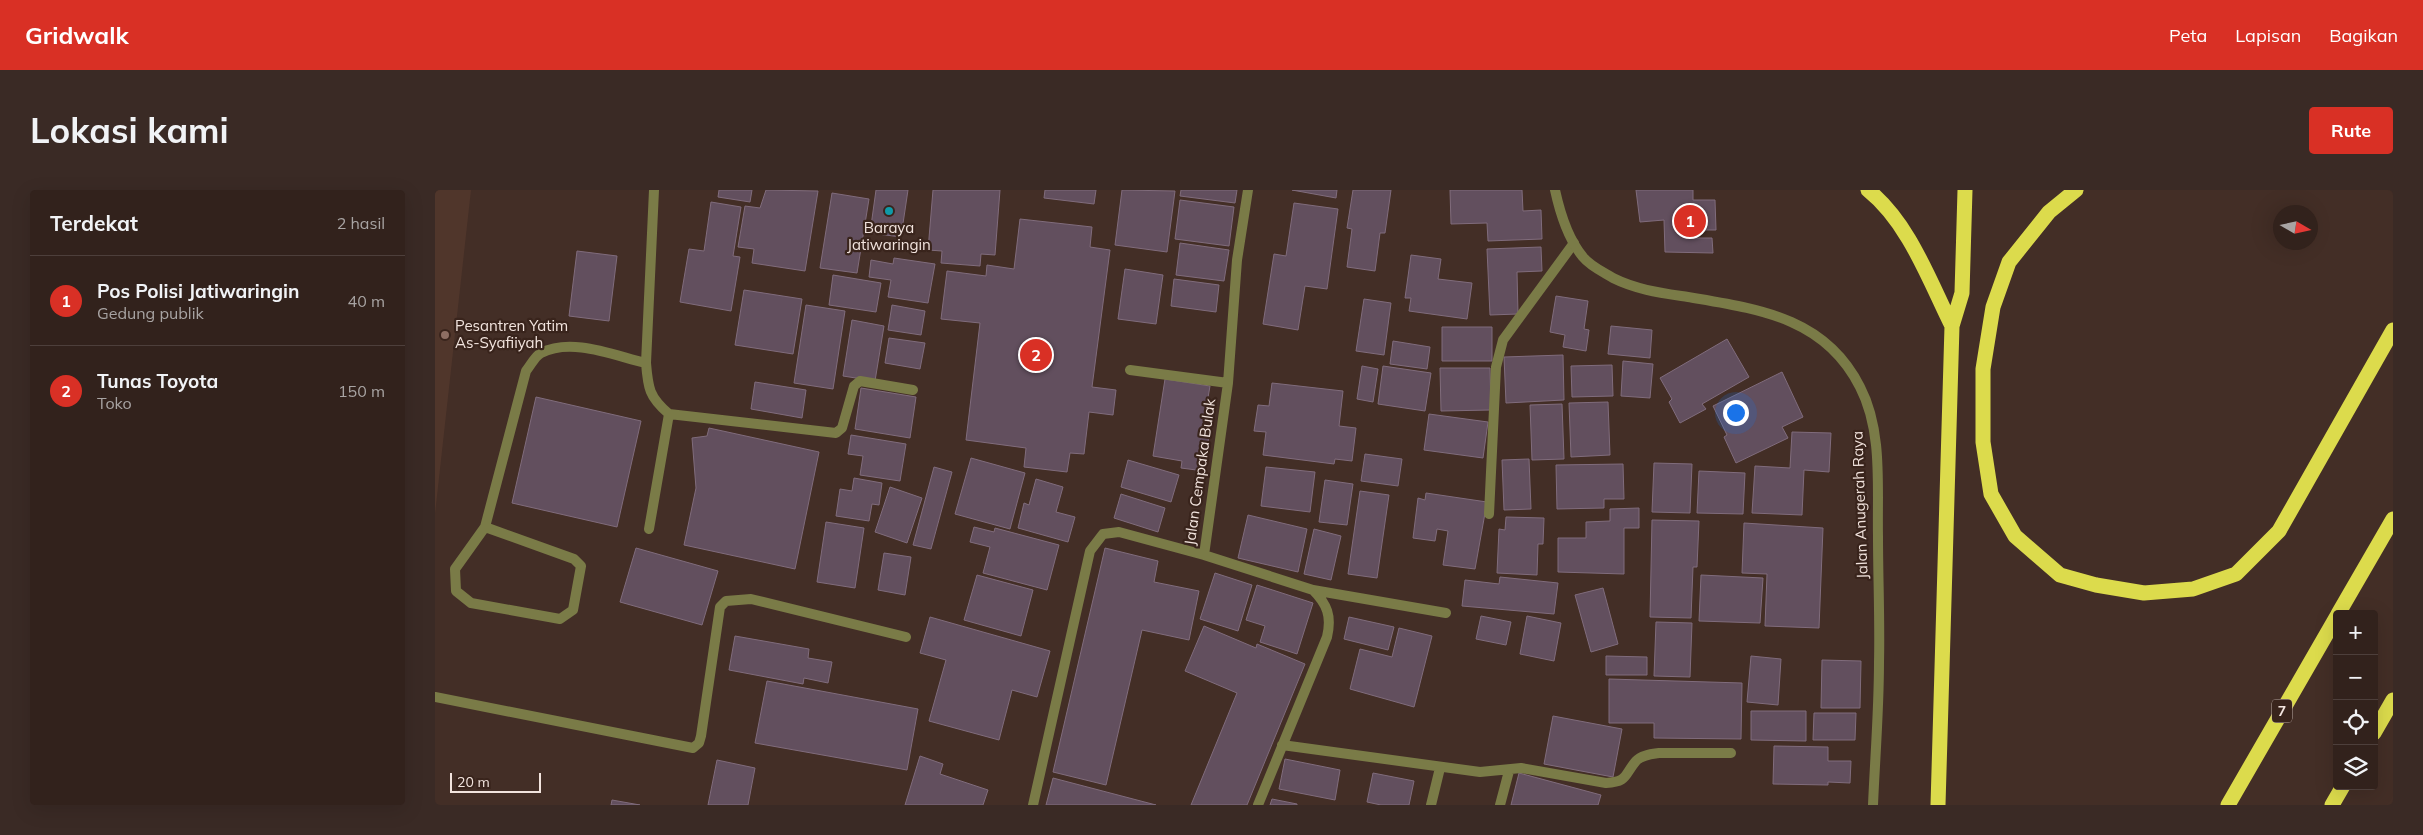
<!DOCTYPE html>
<html lang="id">
<head>
<meta charset="utf-8">
<style>
  :root { --surface:#32221c; --page:#3a2a25; --text:#f1f3f6; --muted:#a8a4a3; --line:#4d3f3b; --accent:#d93025 }
  body { margin:0; font-family:Mulish,sans-serif; background:var(--page); color:var(--text) }
  .controls { position:absolute; right:15px; bottom:15px; display:grid; overflow:hidden; border-radius:5px; box-shadow:0 5px 20px #0002 }
  .controls button { width:45px; height:45px; display:grid; place-items:center; padding:0; border:0; border-bottom:1px solid var(--line); background:var(--surface); color:var(--text); font:25px sans-serif }
  .compass { position:absolute; left:1838px; top:15px; width:45px; height:45px; border-radius:50%; background:var(--surface); box-shadow:0 5px 20px #0002; rotate:99deg }
  .scale { position:absolute; left:15px; bottom:12px; width:91px; box-sizing:border-box; padding-left:5px; border:2px solid #f2e4de; border-top:0; font-size:14px; line-height:18px; white-space:nowrap; color:#f2e4de; -webkit-text-stroke:4px #39241c; paint-order:stroke }
  .you { position:absolute; left:1300px; top:222px; width:18px; height:18px; margin:-12px; border:4px solid #fff; border-radius:50%; background:#1a73e8; box-shadow:0 0 0 8px #1a73e833 }
  .badge { display:grid; place-items:center; width:32px; height:32px; border-radius:50%; background:var(--accent); color:#fff; font-size:16px; font-weight:700 }
  .pin { position:absolute; translate:-50% -50%; border:2px solid #fff; box-shadow:0 1px 5px #0006 }
  .list { margin:0; padding:0; list-style:none }
  h2 { display:flex; justify-content:space-between; align-items:center; height:65px; margin:0; padding:0 20px; font-size:21px }
  h2 small { font-size:16px; font-weight:400; color:var(--muted) }
  .list li { display:grid; grid-template-columns:32px 1fr auto; gap:15px; align-items:center; box-sizing:border-box; height:90px; padding:0 20px; border-top:1px solid var(--line) }
  .list b { display:block; font-size:19px; white-space:nowrap }
  .list p { margin:0; font-size:16px; white-space:nowrap; color:var(--muted) }
  .list em { font-size:16px; font-style:normal; color:var(--muted) }
  .icon { flex:none; width:28px; height:28px; fill:none; stroke:currentColor; stroke-width:2; stroke-linecap:round; stroke-linejoin:round }
  .map { position:relative; flex:none; width:1958px; height:615px; overflow:hidden; border-radius:5px }
  header { display:flex; align-items:center; gap:30px; box-sizing:border-box; height:70px; padding:0 25px; background:var(--accent); color:#fff }
  header strong { font-size:24px }
  nav { display:flex; gap:28px; margin-inline-start:auto; font-size:18px }
  .intro { display:flex; align-items:center; justify-content:space-between; box-sizing:border-box; height:120px; padding:0 30px }
  h1 { margin:0; font-size:35px }
  .button { padding:12px 22px; border-radius:5px; background:var(--accent); color:#fff; font-size:18px; font-weight:700 }
  main { display:flex; gap:30px; padding:0 30px }
  aside { flex:1; background:var(--surface); border-radius:5px; box-shadow:0 5px 20px #0002 }
  .map>svg:first-child { display:block }
  .built { fill:#50362b }
  .building { fill:#624f5e; stroke:#806c7c }
  .lines { fill:none; stroke-linecap:round; stroke-linejoin:round }
  .service { stroke:#7a7b47; stroke-width:10 }
  .minor { stroke:#7a7b47; stroke-width:10 }
  .tertiary { stroke:#7a7b47; stroke-width:10 }
  .motorway { stroke:#dcdb4c; stroke-width:15 }
  .culture-dot { fill:#0f9aa8; stroke:#39241c; stroke-width:2 }
  .education-dot { fill:#8d6e63; stroke:#39241c; stroke-width:2 }
  .labels { text-anchor:middle; stroke-width:4.5; stroke-linejoin:round; paint-order:stroke }
  .shield { fill:#39241c; stroke:#baaaa4; stroke-width:1 }
  .shield-label { font-size:14px; font-weight:bold; fill:#f2e4de }
  .poi-label { font-size:15px; fill:#f2e4de; stroke:#39241c }
  .street-label { font-size:15px; fill:#f2e4de; stroke:#39241c }
</style>
</head>
<body>
<header>
<strong>Gridwalk</strong>
<nav><a>Peta</a><a>Lapisan</a><a>Bagikan</a></nav>
</header>
<div class="intro"><h1>Lokasi kami</h1><a class="button">Rute</a></div>
<main>
<aside>
<h2>Terdekat<small>2 hasil</small></h2>
<ul class="list">
<li><span class="badge">1</span><div><b>Pos Polisi Jatiwaringin</b><p>Gedung publik</p></div><em>40 m</em></li>
<li><span class="badge">2</span><div><b>Tunas Toyota</b><p>Toko</p></div><em>150 m</em></li>
</ul>
</aside>
<div class="map">
<svg width="1958" height="615" viewBox="0 0 1958 615">
  <rect width="100%" height="100%" fill="#432e26"/>
  <path class="built" d="M0,0h36l-36,324z"/>
  <path class="building" d="M284,0h33l-2,12 -32,-5z
    M331,0l52,1 -13,80 -53,-8 2,-14 -16,-2 7,-41 15,2z
    M441,0h32l-7,47 -31,-4z
    M498,0h67l-5,65 -14,-1 -1,12 -39,-3 1,-12 -14,-1z
    M610,0h51l-2,14 -50,-6z
    M687,0l53,1 -8,61 -52,-7z
    M746,0h56l-2,13 -55,-7z
    M857,0h45l-1,8z
    M918,0h38l-6,43h-5l-5,38 -28,-4 5,-38 -5,-1z
    M1015,0h72l1,21 18,-1 1,29 -54,2 -1,-18 -36,1z
    M1201,0h57v10h22l1,30h-22v8h18l1,15 -48,-1 -1,-32 -24,2z
    M397,3l37,6 -12,74 -37,-5z
    M745,10l54,7 -5,39 -54,-7z
    M276,12l30,5 -8,49 7,1 -9,54 -51,-9 9,-53 15,2z
    M859,13l44,6 -11,80 -22,-3 -7,44 -35,-6 11,-70 12,2z
    M585,29l72,8 -2,20 20,3 -18,137 24,3 -3,25 -24,-3 -5,42 -14,-1 -3,19 -43,-5 2,-19 -60,-8 14,-117 -39,-4 6,-48 39,5 1,-11 27,4z
    M745,53l49,7 -5,31 -48,-6z
    M1106,57l1,24 -25,1 1,42 -28,1 -3,-66z
    M142,61l40,5 -8,65 -40,-5z
    M976,65l30,4 -3,20 34,4 -5,36 -58,-8 2,-13h-6z
    M459,68l41,6 -7,39 -40,-6 3,-17 -22,-3 2,-17 22,4z
    M690,79l38,6 -7,49 -38,-5z
    M398,85l48,8 -5,29 -47,-7z
    M739,89l45,6 -3,27 -45,-6z
    M309,100l58,9 -9,55 -58,-9z
    M1121,106l32,5 -4,28 5,1 -3,21 -23,-4 2,-12 -15,-3z
    M929,109l27,4 -7,52 -28,-4z
    M371,115l39,6 -12,78 -39,-6z
    M457,115l33,6 -4,24 -33,-5z
    M417,130l32,6 -9,55 -32,-5z
    M1176,136l41,4 -2,28 -42,-4z
    M1007,137h50v34h-50z
    M454,148l36,5 -5,26 -35,-6z
    M1292,149l22,38 -47,27 4,5 -26,14 -11,-21 3,-3 -12,-21z
    M958,151l37,6 -3,22 -37,-5z
    M1128,165l1,45 -58,3 -2,-46z
    M1188,171l30,3 -3,34 -29,-2z
    M1177,175l1,31 -41,1 -1,-31z
    M927,176l16,3 -5,33 -16,-3z
    M948,176l48,7 -6,38 -47,-7z
    M1005,178h50l1,42 -50,1z
    M1347,182l21,45 -21,10 6,11 -52,25 -12,-26 3,-2 -14,-29z
    M730,189l45,7 -7,41 7,1 -6,43 -23,-3 1,-7 -29,-5z
    M320,192l51,8 -4,28 -51,-9z
    M837,193l71,8 -4,35 17,2 -4,33 -17,-2 -1,5 -71,-9 3,-23 -12,-1 4,-26 11,1z
    M426,198l55,9 -6,41 -55,-9z
    M101,207l105,24 -24,106 -105,-24z
    M1173,212l2,53 -39,2 -2,-54z
    M1127,214l2,55 -32,1 -2,-55z
    M994,224l59,8 -5,36 -59,-8z
    M274,238l110,24 -24,117 -111,-24 12,-57 -4,-50 15,-2z
    M1357,242l39,1 -2,39 -25,-2 -2,45 -50,-2 3,-47 35,2z
    M416,245l55,9 -6,37 -40,-6 3,-19 -15,-2z
    M930,264l37,5 -4,27 -37,-5z
    M536,268l54,15 -15,56 -55,-15z
    M1094,269l2,50 -27,1 -2,-50z
    M693,270l51,15 -8,27 -50,-15z
    M1219,273l38,1 -2,49 -38,-1z
    M1188,274l1,35h-20v9l-47,1 -1,-44z
    M499,277l18,5 -21,77 -18,-4z
    M831,277l49,5 -5,40 -49,-6z
    M1264,281l46,2 -2,41 -46,-1z
    M419,288l28,5 -3,22 -7,-1 -3,17 -33,-5 4,-27 12,2z
    M601,289l27,8 -7,25 19,5 -7,25 -50,-14 6,-25 5,2z
    M890,290l28,4 -6,41 -28,-3z
    M455,297l32,11 -15,45 -32,-11z
    M925,301l29,4 -12,83 -29,-4z
    M991,303l61,9 -12,67 -32,-4 5,-34 -11,-2 -2,12 -22,-3 5,-40 7,2z
    M686,304l44,14 -7,24 -44,-14z
    M1204,318v20h-15v46l-66,-2v-34h28v-16l24,-1v-12z
    M813,325l59,14 -9,43 -60,-14z
    M1071,327l38,1 -1,26h-5l-1,31 -40,-2 2,-44 6,1z
    M1217,330l47,1 -2,46h-4l-2,51 -41,-1z
    M391,332l38,6 -9,60 -38,-6z
    M1309,333l79,5 -4,100 -54,-2 2,-52 -25,-1z
    M539,337l20,5 1,-4 64,17 -12,45 -64,-17 7,-26 -20,-5z
    M879,339l27,7 -10,44 -27,-6z
    M201,358l82,23 -16,54 -82,-23z
    M670,358l53,13 -4,21 45,9 -10,49 -47,-10 -36,155 -53,-13z
    M449,363l27,4 -6,38 -27,-5z
    M780,383l37,12 -14,46 -38,-12z
    M542,385l56,15 -12,46 -57,-16z
    M1266,385l62,3 -3,45 -61,-2z
    M1065,387l58,6 -4,31 -92,-8 3,-26 34,4z
    M822,395l56,18 -16,51 -37,-12 5,-16 -19,-6z
    M1168,398l15,56 -27,8 -16,-57z
    M1046,426l30,6 -5,23 -30,-6z
    M1092,426l34,7 -7,38 -34,-7z
    M495,427l120,34 -13,46 -25,-7 -13,50 -70,-19 17,-61 -26,-7z
    M914,427l45,10 -6,23 -44,-11z
    M1221,432l36,1 -2,54 -36,-1z
    M769,436l52,22 1,-4 48,20 -58,141h-56l46,-112 -52,-22z
    M964,438l33,8 -18,71 -64,-18 10,-40 32,8z
    M300,446l74,13 -1,9 24,4 -4,21 -24,-5 -1,6 -74,-14z
    M1171,466l41,1v18h-41z
    M1316,466l30,3 -3,46 -31,-3z
    M1387,470l39,1 -1,47h-39z
    M1174,489l133,4 -1,56 -87,-1v-15h-45z
    M332,491l151,28 -11,61 -152,-27z
    M1316,521h55v30l-55,-1z
    M1379,523h42l-1,27h-42z
    M1118,526l69,13 -9,48 -69,-13z
    M1339,556l54,1v14h23l-1,22 -22,-1v3l-55,-1z
    M485,566l23,8 -3,10 48,16 -5,15h-78z
    M850,569l55,11 -5,30 -56,-11z
    M282,570l38,8 -7,37h-40z
    M938,583l41,8 -5,24h-28l-14,-3z
    M1084,583l82,22 -3,10h-87z
    M618,588l103,27h-110z
    M837,609l25,5v1h-27z
    M177,610l28,5h-29z"/>
  <g class="lines">
    <path class="service" d="M219,0l-8,173c2,25 3,34 23,51l167,19 6,-5 12,-42 6,-5 53,9
      M50,337l-30,42 1,22 15,12 89,16 13,-9 8,-44 -7,-7 -89,-32 41,-156c5,-6 9,-15 15,-18 31,-16 74,3 105,10
      M214,339l20,-115
      M0,507l258,51 6,-5 2,-7 19,-129 6,-6 25,-2 155,38"/>
    <path class="minor" d="M695,180l98,13
      M1054,324l7,-147 7,-27 71,-97
      M769,365l24,-172 9,-123 11,-70
      M878,400l133,23
      M847,555l198,27 41,-4 85,15c22,-1 18,-8 30,-22 5,-6 16,-7 23,-8h72
      M598,615l57,-254 13,-17 16,-2 85,23 109,35c14,14 19,26 14,47l-69,168
      M996,615l9,-37
      M1065,615l9,-34"/>
    <path class="tertiary" d="M1120,0c5,23 13,49 28,67 7,9 20,15 30,21 24,12 49,15 75,19 70,12 137,20 172,90 23,44 17,101 18,149 0,42 2,84 1,126 0,48 -4,96 -6,143"/>
    <path class="motorway" d="M1433,0c41,33 61,90 84,136
      M1641,0l-27,22 -40,50 -16,45 -10,62v73l8,52 24,42 45,39 36,10 48,8 49,-4 43,-15 43,-43 114,-201
      M1903,424l55,-95
      M1939,543l19,-33
      M1503,615l14,-479 10,-33 3,-103
      M1793,615l109,-189
      M1897,615l11,-19"/>
  </g>
  <circle class="culture-dot" cx="454" cy="21" r="5"/>
  <circle class="education-dot" cx="10" cy="145" r="5"/>
  <g class="labels">
    <rect class="shield" x="1837" y="509.5" width="20" height="23" rx="4"/>
    <g class="shield-label">
      <text x="1847" y="526">7</text>
    </g>
    <g class="poi-label">
      <text x="454" y="43">Baraya<tspan x="454" dy="17">Jatiwaringin</tspan></text>
      <text x="20" y="141" text-anchor="start">Pesantren Yatim<tspan x="20" dy="17">As-Syafiiyah</tspan></text>
    </g>
    <g class="street-label">
      <text transform="translate(765 282) rotate(-82)" y="5">Jalan Cempaka Bulak</text>
      <text transform="translate(1425 315) rotate(-92)" y="5">Jalan Anugerah Raya</text>
    </g>
  </g>
</svg>
<div class="controls">
<button>+</button>
<button>−</button>
<button><svg class="icon" aria-label="locate" viewBox="0 0 24 24"><circle cx="12" cy="12" r="6"/><path d="M12 2v4M12 18v4M2 12h4M18 12h4"/></svg></button>
<button><svg class="icon" aria-label="layers" viewBox="0 0 24 24"><path d="M12 4l9 5-9 5-9-5zM3 14l9 5 9-5"/></svg></button>
</div>
<svg class="compass" viewBox="-18 -18 36 36"><path d="M0-13l5 13h-10z" fill="#e53935"/><path d="M0 13l5-13h-10z" fill="#a8a4a3"/></svg>
<div class="scale">20 m</div>
<div class="you"></div>
<div class="pin badge" style="left:1255px;top:31px">1</div>
<div class="pin badge" style="left:601px;top:165px">2</div>
</div>
</main>
</body>
</html>
